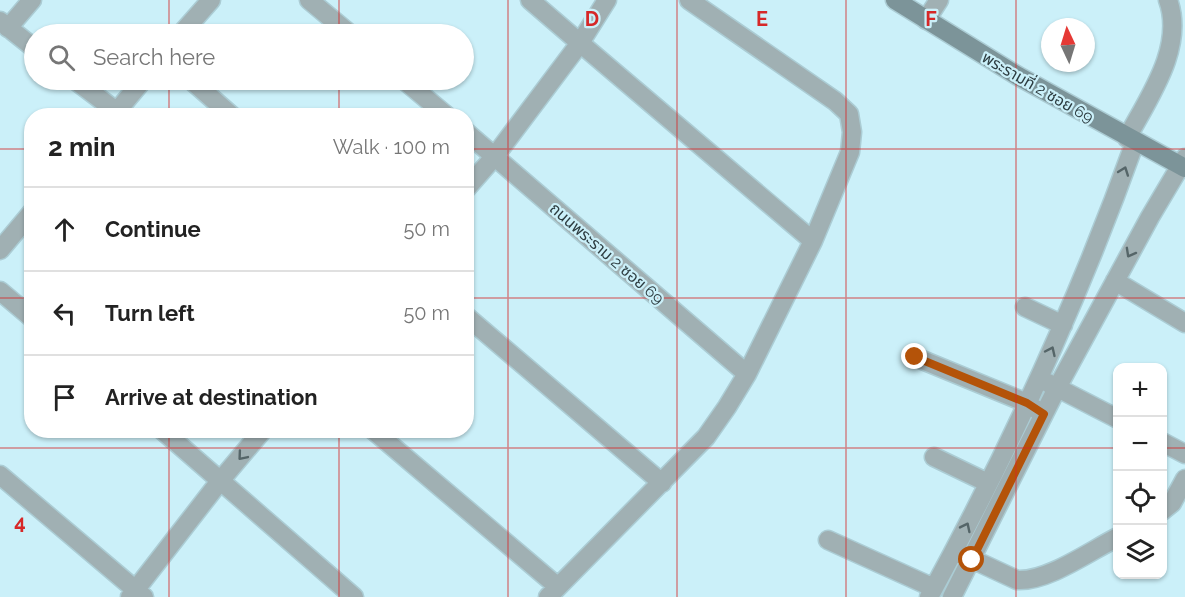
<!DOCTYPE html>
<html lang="en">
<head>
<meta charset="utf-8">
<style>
  :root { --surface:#fff; --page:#f6f6f6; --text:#222; --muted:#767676; --line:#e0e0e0 }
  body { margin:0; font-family:Raleway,"Noto Sans Thai",sans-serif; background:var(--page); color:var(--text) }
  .controls { position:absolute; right:18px; bottom:18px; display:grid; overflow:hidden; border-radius:12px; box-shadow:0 2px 4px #0004 }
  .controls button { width:54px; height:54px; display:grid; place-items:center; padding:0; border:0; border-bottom:2px solid var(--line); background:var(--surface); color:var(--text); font:30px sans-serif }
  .compass { position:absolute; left:1041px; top:18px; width:54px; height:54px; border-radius:50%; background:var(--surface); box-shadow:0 2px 4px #0004; rotate:356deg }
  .stop { position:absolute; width:18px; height:18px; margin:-14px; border:4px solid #b45309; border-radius:50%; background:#fff }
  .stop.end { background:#b45309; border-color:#fff; box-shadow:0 2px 6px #0008 }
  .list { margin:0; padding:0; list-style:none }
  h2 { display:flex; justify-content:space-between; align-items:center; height:78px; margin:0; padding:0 24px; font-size:26px }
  h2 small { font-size:20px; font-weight:400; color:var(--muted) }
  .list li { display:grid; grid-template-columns:39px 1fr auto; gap:18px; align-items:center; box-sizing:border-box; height:84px; padding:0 24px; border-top:2px solid var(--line) }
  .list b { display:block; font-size:22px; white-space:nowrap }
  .list em { font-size:20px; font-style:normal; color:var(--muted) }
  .icon { flex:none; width:33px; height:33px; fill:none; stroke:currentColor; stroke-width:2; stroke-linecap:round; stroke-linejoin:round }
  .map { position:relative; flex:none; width:1185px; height:597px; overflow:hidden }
  .search { position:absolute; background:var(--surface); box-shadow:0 2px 4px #0004; left:24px; top:24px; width:450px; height:66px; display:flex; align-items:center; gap:15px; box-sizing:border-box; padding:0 21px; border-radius:33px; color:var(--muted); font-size:22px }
  .panel { position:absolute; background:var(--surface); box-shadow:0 2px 4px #0004; left:24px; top:108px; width:450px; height:330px; border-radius:24px }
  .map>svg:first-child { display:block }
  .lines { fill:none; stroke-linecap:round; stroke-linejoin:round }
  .street-casing { stroke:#abccd4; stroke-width:21 }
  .secondary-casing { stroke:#abccd4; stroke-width:21 }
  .street { stroke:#a0b0b3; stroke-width:18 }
  .secondary { stroke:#7c9499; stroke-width:18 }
  .oneway { stroke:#556568 }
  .route { stroke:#b45309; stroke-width:8 }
  .grid { fill:none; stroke:#d62828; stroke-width:1.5; stroke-opacity:0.55 }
  .labels { text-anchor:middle; stroke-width:4.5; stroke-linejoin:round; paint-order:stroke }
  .street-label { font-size:16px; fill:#2d3c40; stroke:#cbf0f9 }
  .grid-label { font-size:20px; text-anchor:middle; font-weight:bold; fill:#d62828; stroke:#cbf0f9; stroke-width:4.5; stroke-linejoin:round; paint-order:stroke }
</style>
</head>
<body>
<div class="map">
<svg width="1185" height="597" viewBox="0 0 1185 597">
  <rect width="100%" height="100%" fill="#cbf0f9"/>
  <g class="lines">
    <g class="street-casing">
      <path id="street" d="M309,0l41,34
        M530,0l50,43 27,-43
        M926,20l13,-20
        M0,21l34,27
        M8,28l24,-28
        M181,34l30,-34
        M75,80l41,31
        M191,80l41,36
        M404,80l43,36
        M113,116l30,-36
        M466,132l281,242
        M1127,138c22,-41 58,-91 41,-138
        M466,189l29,-33 85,-113 233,198
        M0,250l32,-38
        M1115,281l70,42
        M0,291l32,27
        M1025,307l38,18
        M466,316l196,167
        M915,357l112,46 10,7
        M1048,383l70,36
        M162,430l192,167
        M373,430l184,156
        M1162,442l23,12
        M934,457l54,26
        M0,475l144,122
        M1162,511l10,-8 13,-24
        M828,540l106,48
        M961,554l56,26c30,2 73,-29 101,-43
        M130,597l90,-116 43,-51
        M548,597l158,-160 21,-30 20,-33 66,-133 37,-89 2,-20 -3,-18 -14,-13 -146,-101
        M929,597c80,-146 150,-298 206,-455
        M952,597l105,-209 93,-171 35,-59"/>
    </g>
    <g class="secondary-casing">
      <path id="secondary" d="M895,0l123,76 167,92"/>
    </g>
    <use href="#street" class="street"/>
    <use href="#secondary" class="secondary"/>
  </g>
  <defs><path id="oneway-chevron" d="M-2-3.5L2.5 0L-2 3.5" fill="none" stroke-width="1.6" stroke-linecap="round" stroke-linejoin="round" transform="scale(1.5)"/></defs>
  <g class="oneway">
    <use href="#oneway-chevron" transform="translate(1124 171) rotate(-70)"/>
    <use href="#oneway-chevron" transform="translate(1130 253) rotate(119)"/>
    <use href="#oneway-chevron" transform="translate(1051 351) rotate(-65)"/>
    <use href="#oneway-chevron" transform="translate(242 456) rotate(130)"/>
    <use href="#oneway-chevron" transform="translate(966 527) rotate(-64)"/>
  </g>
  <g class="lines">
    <path class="route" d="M915,357l112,46 17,11 -72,146"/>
  </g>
  <path class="grid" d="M169,0v34M339,0v34M508,0v597M677,0v597M846,0v597M1016,0v597M169,80v36M339,80v36M0,149h32M466,149h719M0,298h32M466,298h719M169,430v167M339,430v167M0,448h1118M1162,448h23"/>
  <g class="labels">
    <g class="street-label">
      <text transform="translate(1038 87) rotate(30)" y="6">พระรามที่ 2 ซอย 69</text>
      <text transform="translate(607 253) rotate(41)" y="6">ถนนพระราม 2 ซอย 69</text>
    </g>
  </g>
  <g class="grid-label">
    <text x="592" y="26">D</text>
    <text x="762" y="26">E</text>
    <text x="931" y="26">F</text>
    <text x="20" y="529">4</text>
  </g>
</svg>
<div class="controls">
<button>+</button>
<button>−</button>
<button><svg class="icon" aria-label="locate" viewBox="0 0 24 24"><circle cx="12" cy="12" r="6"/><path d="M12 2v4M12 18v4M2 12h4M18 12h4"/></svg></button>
<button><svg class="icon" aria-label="layers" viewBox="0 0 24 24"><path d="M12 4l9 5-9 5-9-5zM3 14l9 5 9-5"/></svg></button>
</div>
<svg class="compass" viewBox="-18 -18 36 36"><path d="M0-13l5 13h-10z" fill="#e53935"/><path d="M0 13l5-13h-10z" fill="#767676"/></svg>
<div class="stop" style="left:972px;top:560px"></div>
<div class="stop end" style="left:915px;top:357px"></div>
<div class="search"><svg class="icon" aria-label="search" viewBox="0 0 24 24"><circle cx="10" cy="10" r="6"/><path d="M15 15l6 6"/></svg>Search here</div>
<section class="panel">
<h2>2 min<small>Walk · 100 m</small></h2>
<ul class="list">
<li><svg class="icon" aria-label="ahead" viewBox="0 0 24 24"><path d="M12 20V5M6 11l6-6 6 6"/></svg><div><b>Continue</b></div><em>50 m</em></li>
<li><svg class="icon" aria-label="left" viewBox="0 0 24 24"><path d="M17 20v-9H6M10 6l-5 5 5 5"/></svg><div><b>Turn left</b></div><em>50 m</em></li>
<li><svg class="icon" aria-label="arrive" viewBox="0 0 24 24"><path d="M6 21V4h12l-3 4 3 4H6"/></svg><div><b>Arrive at destination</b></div></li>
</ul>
</section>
</div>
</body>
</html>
